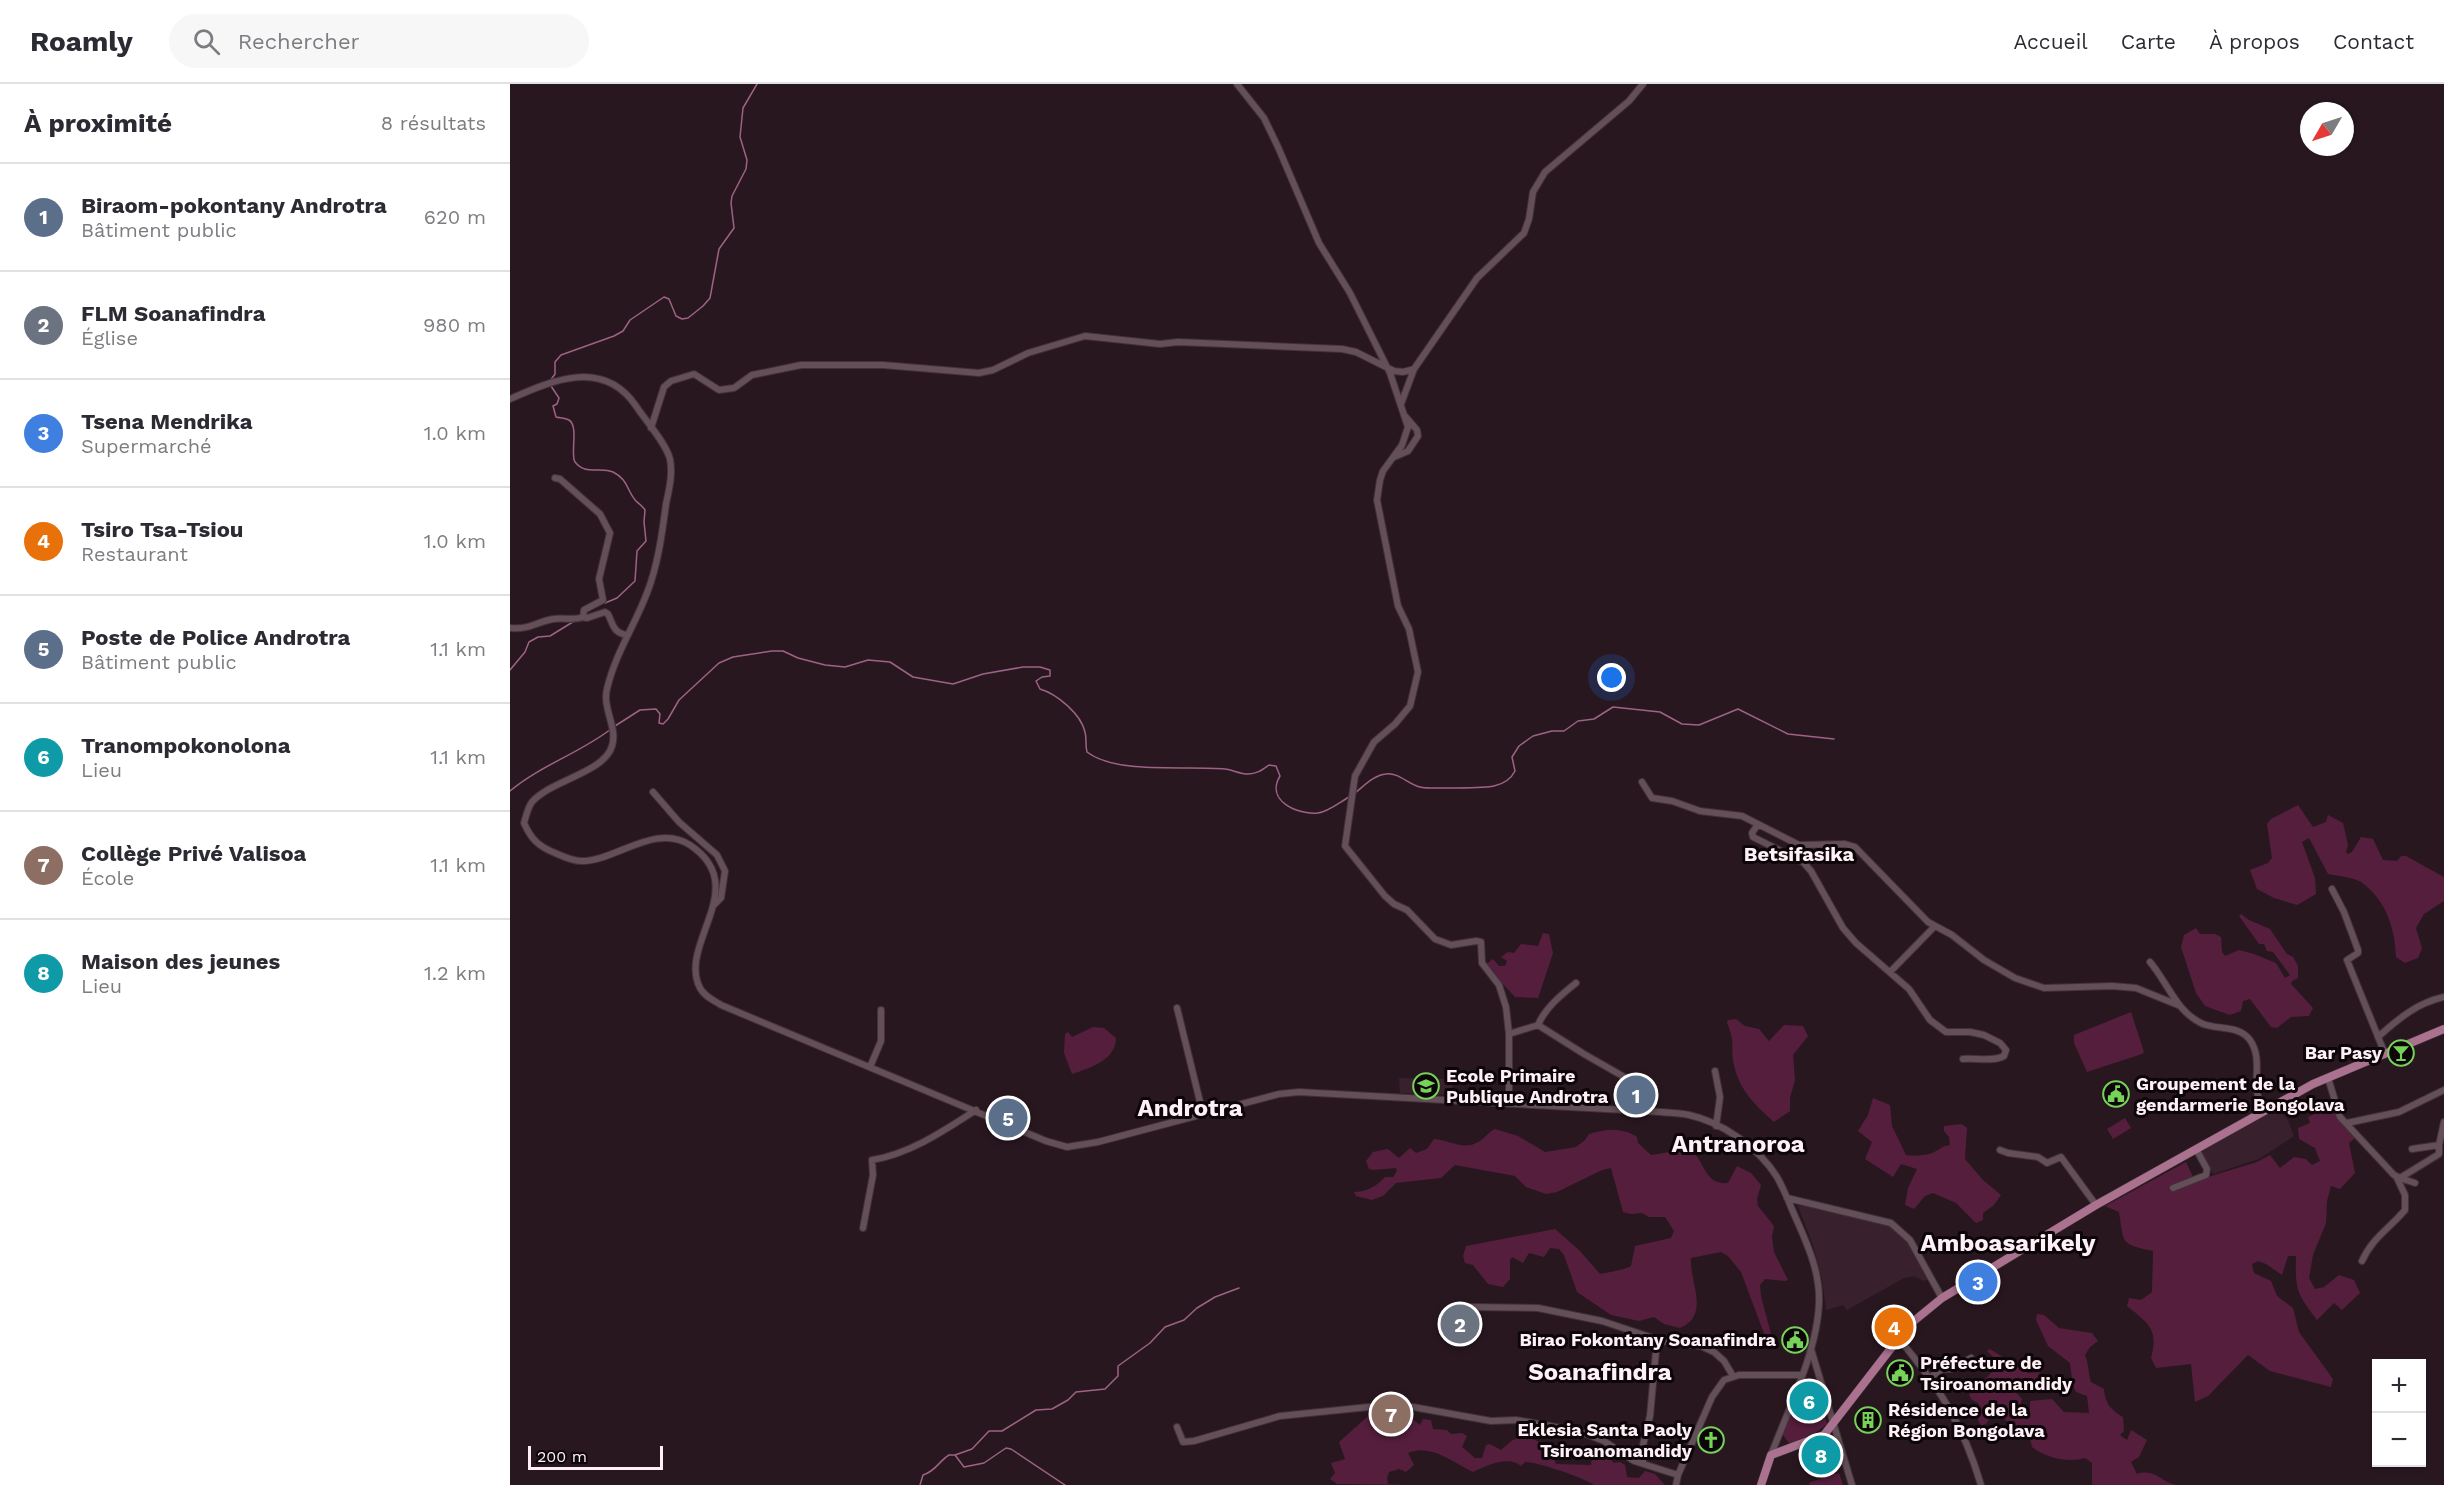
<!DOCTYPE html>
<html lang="fr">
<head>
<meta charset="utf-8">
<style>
  :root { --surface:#fff; --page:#f7f7f7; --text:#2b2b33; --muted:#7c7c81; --line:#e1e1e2; --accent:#4d7644 }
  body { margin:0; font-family:"Work Sans",sans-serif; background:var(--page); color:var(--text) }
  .controls { position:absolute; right:18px; bottom:18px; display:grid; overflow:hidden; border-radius:0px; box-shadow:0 2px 4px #0004 }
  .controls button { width:54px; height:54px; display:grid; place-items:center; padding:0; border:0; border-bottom:2px solid var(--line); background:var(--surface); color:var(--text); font:30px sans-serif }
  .compass { position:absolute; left:1790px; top:18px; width:54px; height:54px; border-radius:50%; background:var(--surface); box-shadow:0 2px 4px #0004; rotate:231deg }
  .scale { position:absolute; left:18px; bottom:15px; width:135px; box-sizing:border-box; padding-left:6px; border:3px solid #fef0f6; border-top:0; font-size:16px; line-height:21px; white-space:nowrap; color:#fef0f6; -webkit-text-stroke:4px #0d0609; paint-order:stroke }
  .you { position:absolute; left:1102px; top:594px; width:21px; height:21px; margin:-15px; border:4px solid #fff; border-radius:50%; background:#1a73e8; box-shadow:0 0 0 9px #1a73e833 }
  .badge { display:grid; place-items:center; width:39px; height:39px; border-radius:50%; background:var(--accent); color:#fff; font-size:20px; font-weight:700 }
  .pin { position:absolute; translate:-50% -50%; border:3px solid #fff; box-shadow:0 2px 6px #0006 }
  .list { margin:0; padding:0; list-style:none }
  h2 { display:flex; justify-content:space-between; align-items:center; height:78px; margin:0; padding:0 24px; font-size:26px }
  h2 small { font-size:20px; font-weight:400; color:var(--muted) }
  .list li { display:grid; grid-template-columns:39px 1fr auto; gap:18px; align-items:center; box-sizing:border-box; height:108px; padding:0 24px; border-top:2px solid var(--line) }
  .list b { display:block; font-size:22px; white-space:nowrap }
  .list p { margin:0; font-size:20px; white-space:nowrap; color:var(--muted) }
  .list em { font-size:20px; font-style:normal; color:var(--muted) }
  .icon { flex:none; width:33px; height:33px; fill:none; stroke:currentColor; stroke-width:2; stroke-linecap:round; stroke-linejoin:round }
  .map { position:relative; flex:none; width:1934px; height:1401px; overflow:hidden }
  header { display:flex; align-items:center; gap:36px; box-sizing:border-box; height:84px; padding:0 30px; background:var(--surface); border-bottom:2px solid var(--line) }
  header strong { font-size:28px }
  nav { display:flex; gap:33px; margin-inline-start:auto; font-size:21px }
  .search { width:420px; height:54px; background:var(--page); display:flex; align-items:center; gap:15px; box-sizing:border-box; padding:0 21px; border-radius:33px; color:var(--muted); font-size:22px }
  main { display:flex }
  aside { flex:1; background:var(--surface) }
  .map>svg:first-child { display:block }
  .built { fill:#38202c }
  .green { fill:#551e3d }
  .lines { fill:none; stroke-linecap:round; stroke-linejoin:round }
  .stream { stroke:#9d6384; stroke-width:1.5 }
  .minor-casing { stroke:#403239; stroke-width:8 }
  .major-casing { stroke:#403239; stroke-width:9 }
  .minor { stroke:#644e58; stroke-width:6 }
  .major { stroke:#aa728e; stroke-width:8 }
  .labels { text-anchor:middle; stroke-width:6; stroke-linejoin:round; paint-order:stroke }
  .poi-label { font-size:18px; font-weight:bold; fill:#fef0f6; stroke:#0d0609; text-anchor:start }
  .neighbourhood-label { font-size:20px; font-weight:bold; fill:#fef0f6; stroke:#0d0609 }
  .district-label { font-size:24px; font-weight:bold; fill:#fef0f6; stroke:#0d0609 }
</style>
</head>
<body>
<header>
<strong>Roamly</strong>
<div class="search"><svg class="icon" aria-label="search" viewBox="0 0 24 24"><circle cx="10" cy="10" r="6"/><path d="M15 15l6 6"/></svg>Rechercher</div>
<nav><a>Accueil</a><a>Carte</a><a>À propos</a><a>Contact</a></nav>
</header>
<main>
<aside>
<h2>À proximité<small>8 résultats</small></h2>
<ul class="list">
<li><span class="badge" style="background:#5c6f8a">1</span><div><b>Biraom-pokontany Androtra</b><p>Bâtiment public</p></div><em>620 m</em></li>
<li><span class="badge" style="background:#6b7280">2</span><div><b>FLM Soanafindra</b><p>Église</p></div><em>980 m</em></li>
<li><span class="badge" style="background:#3f7fe0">3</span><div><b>Tsena Mendrika</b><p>Supermarché</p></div><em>1.0 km</em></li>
<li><span class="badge" style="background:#e8710a">4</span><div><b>Tsiro Tsa-Tsiou</b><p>Restaurant</p></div><em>1.0 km</em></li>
<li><span class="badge" style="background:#5c6f8a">5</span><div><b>Poste de Police Androtra</b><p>Bâtiment public</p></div><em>1.1 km</em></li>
<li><span class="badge" style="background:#0f9aa8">6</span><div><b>Tranompokonolona</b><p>Lieu</p></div><em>1.1 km</em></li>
<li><span class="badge" style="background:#8d6e63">7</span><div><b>Collège Privé Valisoa</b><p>École</p></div><em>1.1 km</em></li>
<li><span class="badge" style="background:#0f9aa8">8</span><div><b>Maison des jeunes</b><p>Lieu</p></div><em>1.2 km</em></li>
</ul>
</aside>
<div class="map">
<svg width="1934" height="1401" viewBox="0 0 1934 1401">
  <rect width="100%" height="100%" fill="#291720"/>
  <path class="built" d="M889,994l54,1 -1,16 -52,-2z
    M1769,1023l9,13 6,16 -35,23 -46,15 -13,-24z
    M1288,1122h7l86,20 20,19 18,34 -5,2 -10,-5 -10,2 -57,32 -4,-5 -17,5 -4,-31 -9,-34z"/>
  <path class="green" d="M1788,721l15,22 13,-5 2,-7 15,8 5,22 -2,7 2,2 4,-2 9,-15 12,2 10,21 14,1 4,-5h5l38,21v24l-20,13 -8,14 6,20 -4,10 -13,5 -9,-6c-1,-29 -10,-57 -35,-75 -9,-5 -23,-6 -33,-8l-19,-36 -7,4 13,36 1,16 -19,11 -23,-7 -17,-9 -7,-19 18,-7 4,-5 -5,-34 4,-5z
    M1731,830l8,6 21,9 17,25 6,3 5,9v12l-6,3 -1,3 22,24 -4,8 -18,1 -14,11 -6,-1 -21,-28 -7,2 -2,10 -11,4 -25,-9 -9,-13 -15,-46 3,-12 12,-7 4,6h15l6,3 1,15 3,4 14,-6 15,4 22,9 9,15 5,-3 -17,-23 -6,-1 -3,-7h-5l-20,-28z
    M1033,849l6,1 4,19 -15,45 -23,-1 -30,-32 8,-6 6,7h6l2,-5 -6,-4 7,-5 6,1 7,-9 17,2z
    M1621,928l13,40 -2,2 -55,18 -13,-29v-8z
    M1226,935l9,7 14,3 10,12 15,-16 19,1 5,10 -15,19 2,25 -5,18v13l-16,11c-21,-19 -36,-33 -41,-62 -2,-17 2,-19 -6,-37l1,-3z
    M583,943l11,1 12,10c0,22 -26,30 -44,36l-8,-21 1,-19 3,-2 4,5z
    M1363,1014l17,7 2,21 14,29c9,1 22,1 30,-4 6,-3 6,-5 14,-6l-1,-8 -5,-6v-5l18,-2 5,4 -2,31 18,21 18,15 -7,10 -11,8v7l-7,3 -20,-20 -23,-10 -8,3 -11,13 -9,-4 3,-17 9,-19 -16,-5 -8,13 -28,-18 7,-17 -14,-11 10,-16z
    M1817,1024l5,2 23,28 -6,5 6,30 -15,16 -9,-3 -4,15 -1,22 -13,32 -4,23 6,11 9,-2 15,-12 15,5 6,13 -18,17 -8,-7 -17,17c-20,-27 -22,-29 -21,-64h-8l-6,19 -16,-11 -8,-3 -6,3 2,9 17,8 6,15 16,12 6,24 34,47 -2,8 -61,-16 -22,-16 -40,41 -13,6 -4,-38 -35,4 -5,-10c8,-29 -3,-35 -24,-52l2,-8 12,2 11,-8 1,-41c-33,-7 -29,-7 -34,-39l-14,-6 81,-44 9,19 62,-19 13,-7 10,13 14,-11 12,2 6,6 8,-4 -5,-13 -16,-9 -1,-11 12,-5 -2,-6z
    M1615,1034l6,10 -18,11 -6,-10z
    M985,1045l23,7 27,16 31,-5 9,-7 4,-6c18,-5 31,-7 48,3l1,6 13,12 31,-5 11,2c12,11 12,33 35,31l9,-17 14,7 10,12 -4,14 1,7 16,20 -2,11 2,15 14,28 -3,1 -20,-2 -5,6 1,11 10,38 -2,3 -4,-1 -24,-64 -13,-16 -7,-4 -30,6c-2,23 20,57 -11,70l-16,-4 -10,-7 -15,4 -28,-6 -34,-23 -13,-37 -5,-6 -9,-1 -6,9 -15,-4 -6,10 -11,-6 -2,3v19l-7,8 -15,-3 -15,-19 -8,-2 -2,-7 3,-10 89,-17 24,21 21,24c9,-2 24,-4 31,-8l4,-20 36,-8 3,-7 -9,-14h-16l-7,-4 -11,1 -8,-2 -12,-44 -9,2 -45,22 -11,2 -20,-7 -11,-11 -60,-11 -14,13 -45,5 -13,13 -11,4 -16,-4 -2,-4c12,0 23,-6 31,-15h8l4,-6 -1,-3 -23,2 -4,-1 -3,-8 7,-9 15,-3 11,9 11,-10 6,5 11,-4 7,-10c14,1 29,11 42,4 8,-3 12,-11 19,-14z
    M1527,1230l7,1 15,13 33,5 6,8 -8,6 -5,8c4,10 3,17 6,27l13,7c1,15 7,21 19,28l1,14 -4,4 7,5 4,-10 16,10 -8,17 -8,5 6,12c17,-6 23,7 39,11h-84v-22l-7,-5c-18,5 -38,0 -53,-11l-3,-13 -5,-5h-17v-8l-7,-7h-9l-4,9 -6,3 -3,-6 3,-11 -3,-6 -6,-3 -3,-5 23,-23 2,-14 -7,-7 3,-2 38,24 12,-1 -5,9 -21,9 8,9 -3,11 11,3v-12l22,-2 12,13 25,1 -2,-17 -11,-4 -3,-6 -3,-23 -22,-17 -12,-26z
    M866,1325l28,1 2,4 14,11 3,-6 8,1 2,9 14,1 4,4 11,-1 5,3 -5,11 13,11h7l4,-13 4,-1 11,6c4,-3 8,-8 12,-10 18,-8 39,7 43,24l35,1 1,-8 18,2 4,4 6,-1 5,3 2,12 12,1 6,-7 10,3 10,11h-71c-9,-7 -59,-24 -69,-23l-4,4c-13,-11 -35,0 -48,6 -19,-9 -43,-29 -65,-19l6,12 -8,7 -7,-3 -10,3 -2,6 1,6 21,1 -72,-1 -7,-5 5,-6 -4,-10 14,-4 -6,-17z
    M1281,1327l34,5 2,8 -18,14 -19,6 -8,-10z
    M1324,1385l1,5 4,-1 4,12h-33l-1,-2 13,-5 -1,-5z"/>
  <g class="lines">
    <path class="stream" d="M40,297l5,-7v-12l6,-7 53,-19 9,-5 7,-11 34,-23 5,2 7,17 6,3 6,-1 15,-12 7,-8 9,-49 15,-21 -3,-25 1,-7 14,-27 1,-9 -7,-23 3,-29 14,-24
      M41,302l8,12 -2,6 -4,2 3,11c4,1 9,1 13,3 10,6 1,35 6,42 11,14 25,4 38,10 16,8 13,18 23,29 3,3 6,4 9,9l-1,12 2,19 -9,10 -2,30 -18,17 -12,5
      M0,586l15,-18 4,-10 9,-5 12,-1 26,-16
      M105,642l25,-16 16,-1 4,5 -1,9 4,1 5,-5 11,-19 40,-37 14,-6 39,-6h11l15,7 27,7 20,2 23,-7 22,2 23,15 40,7 30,-10 40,-7h17l10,3v6l-8,1 -6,4 4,8c17,5 41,25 45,43 2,7 0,13 2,20 30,23 101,13 138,17 8,1 15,5 23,5 9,0 14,-4 21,-9l7,1 4,10c-15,25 18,39 38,37 10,-1 22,-11 31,-16
      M0,707c31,-26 70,-38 101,-62
      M845,709c9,-7 19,-18 31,-19 12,-2 22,10 34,13 5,2 67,1 74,-1 9,-2 17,-7 21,-15l-3,-14 7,-11 14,-10 19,-5h12l14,-10 16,-2 19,-12 47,5 22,12 17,1 39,-16 50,25 46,5
      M445,1371l17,-6 17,-18h13l34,-21 16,-1 16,-9 8,-8 29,-3 13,-13v-10l32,-23 15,-16 19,-7 13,-12 18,-11 24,-9
      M410,1401l3,-10c13,-4 15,-13 26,-20h6l9,12 20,-4 22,-15 5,1 54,36"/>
    <g class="minor-casing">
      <path id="minor" d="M727,0l27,34 14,29 41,96 31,50 40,80 18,54 -6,18 -19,26 -3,9 -3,20 21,106 11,23 9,43 -8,34 -15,18 -21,18 -19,34 -10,70 40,50 9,8 13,6 28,29 16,6 25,-4 5,1 1,21 17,22 7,22 3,27
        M0,315c43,-19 93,-41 126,7 9,14 30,37 34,53 3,15 -1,31 -4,45 -4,30 -8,61 -19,89 -12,32 -32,61 -40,96 -5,19 11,39 5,57 -8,27 -61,34 -80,56 -4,5 -6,14 -8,21 7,16 14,23 31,30 7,3 17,8 26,8 33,1 75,-39 109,-16 63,42 -13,99 10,143 4,8 13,12 21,17l325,136 21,6 31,-5 181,-48 20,-2 362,20c9,1 19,1 28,3 33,7 70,33 88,62 8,14 14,31 21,46 11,25 22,51 21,79 -1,48 -31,108 -48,153
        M891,320l13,-35 63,-91 47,-45 5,-14 4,-27 12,-20 84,-71 14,-17
        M141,344l13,-41 7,-6 23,-7 25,16 15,-2 18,-13 49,-10h82l96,8 14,-3 35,-17 57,-17 75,8 18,-2 164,7 14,3 38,19 9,1 11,-3
        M884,373l14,-6 10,-15 -1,-6 -12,-14
        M45,394l5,1 40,35 10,19 -11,46 4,21 -19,10 -1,7 4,1 18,-6 3,2c5,10 5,19 19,21
        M0,544c19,2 26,-6 43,-9 10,-2 20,2 30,-2
        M1132,698l10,16 20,3 28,10 42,5 57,29 46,-1 10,3 73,75 24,13 32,25 31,18 29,10 68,-2 24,2 42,17
        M143,708l26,30 38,33 8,16 -4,27 -8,8
        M1248,740l-6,9 1,4 50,25 8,9 32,57 13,15 53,46 21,31 16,12h24l14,3 16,8 6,7 -2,6c-11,6 -28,2 -41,3
        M1822,805l12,23 14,38v3l-11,7 38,94
        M1640,878c18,21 26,50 53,62 16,6 36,1 47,16 11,16 5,33 7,50 0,7 4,15 7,22
        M1380,888l45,-46
        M667,924l26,106
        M1028,941c7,-17 24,-31 38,-42
        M1868,953c20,-18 39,-34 66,-40
        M360,983l11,-26v-31
        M1205,987l5,26 -4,29
        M1818,994l12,39 54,58 6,3 39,-24v-9
        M999,1020v-70l29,-9 46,29 56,32
        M1837,1039l52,-11 45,-22
        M1902,1065l27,-4 5,-23
        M1490,1066l8,3 30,4 9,6 14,-6 35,48
        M1890,1094l15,5
        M1663,1104l33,-13 1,-6 -11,-20
        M1277,1114l104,25 19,17 32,58
        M353,1144l10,-53 -1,-15c38,-6 73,-30 104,-50
        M1852,1177c10,-23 28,-33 43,-51v-15l-9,-19
        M959,1223l69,1 64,13 60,20 39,5 13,6 10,9 9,15
        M1389,1255c40,48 64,85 82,146
        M1301,1265l41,136
        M1421,1293l11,-8h9l20,-11
        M667,1343l6,15 11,-1 86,-25 89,-9h44l78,14 25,-1 62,11 26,10 30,20 44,14
        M1133,1377l-1,-12 8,-33 7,-76
        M1166,1401l2,-10 34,-78 12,-17 15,-5h62"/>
    </g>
    <g class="major-casing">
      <path id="major" d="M1251,1401l10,-30 53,-20 85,-110 33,-27 154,-93 217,-121 131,-55"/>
    </g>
    <use href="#minor" class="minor"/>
    <use href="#major" class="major"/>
  </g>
  <defs>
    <g id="bar-ring" transform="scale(1.35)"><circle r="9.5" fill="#0d0609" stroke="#77d259" stroke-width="1.5"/><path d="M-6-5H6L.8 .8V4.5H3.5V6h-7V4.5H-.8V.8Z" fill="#77d259"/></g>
    <g id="school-ring" transform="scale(1.35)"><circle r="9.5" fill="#0d0609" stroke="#77d259" stroke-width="1.5"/><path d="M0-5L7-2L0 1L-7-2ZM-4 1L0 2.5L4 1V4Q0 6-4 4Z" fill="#77d259"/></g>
    <g id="civic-ring" transform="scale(1.35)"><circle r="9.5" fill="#0d0609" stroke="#77d259" stroke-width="1.5"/><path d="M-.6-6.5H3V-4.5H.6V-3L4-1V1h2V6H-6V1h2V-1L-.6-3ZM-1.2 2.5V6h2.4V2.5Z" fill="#77d259"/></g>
    <g id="building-ring" transform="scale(1.35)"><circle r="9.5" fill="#0d0609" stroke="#77d259" stroke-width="1.5"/><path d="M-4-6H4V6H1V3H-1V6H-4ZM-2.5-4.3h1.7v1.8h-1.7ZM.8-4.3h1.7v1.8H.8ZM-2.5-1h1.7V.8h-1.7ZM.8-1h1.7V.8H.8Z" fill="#77d259"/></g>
    <g id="church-ring" transform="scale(1.35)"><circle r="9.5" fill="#0d0609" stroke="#77d259" stroke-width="1.5"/><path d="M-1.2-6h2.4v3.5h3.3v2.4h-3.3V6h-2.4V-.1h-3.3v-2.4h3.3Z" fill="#77d259"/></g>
  </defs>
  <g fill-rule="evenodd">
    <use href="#bar-ring" x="1891" y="969"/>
    <use href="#school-ring" x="916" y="1002"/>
    <use href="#civic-ring" x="1606" y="1010"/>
    <use href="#civic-ring" x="1285" y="1256"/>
    <use href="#civic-ring" x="1390" y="1289"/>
    <use href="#building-ring" x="1358" y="1336"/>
    <use href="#church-ring" x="1201" y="1356"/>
  </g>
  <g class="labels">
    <g class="poi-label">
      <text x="1872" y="975" text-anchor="end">Bar Pasy</text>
      <text x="936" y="998">Ecole Primaire<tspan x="936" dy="21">Publique Androtra</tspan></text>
      <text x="1626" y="1006">Groupement de la<tspan x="1626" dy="21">gendarmerie Bongolava</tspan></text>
      <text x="1266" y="1262" text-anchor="end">Birao Fokontany Soanafindra</text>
      <text x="1410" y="1285">Préfecture de<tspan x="1410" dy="21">Tsiroanomandidy</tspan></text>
      <text x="1378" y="1332">Résidence de la<tspan x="1378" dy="21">Région Bongolava</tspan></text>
      <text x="1182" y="1352" text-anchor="end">Eklesia Santa Paoly<tspan x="1182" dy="21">Tsiroanomandidy</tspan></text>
    </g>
    <g class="neighbourhood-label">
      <text x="1289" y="777">Betsifasika</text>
    </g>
    <g class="district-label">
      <text x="680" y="1032">Androtra</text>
      <text x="1228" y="1068">Antranoroa</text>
      <text x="1498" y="1167">Amboasarikely</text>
      <text x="1090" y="1296">Soanafindra</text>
    </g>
  </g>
</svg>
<div class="controls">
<button>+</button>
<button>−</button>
</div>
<svg class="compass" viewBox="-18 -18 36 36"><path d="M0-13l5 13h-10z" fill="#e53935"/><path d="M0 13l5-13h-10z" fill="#7c7c81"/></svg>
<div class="scale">200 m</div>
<div class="you"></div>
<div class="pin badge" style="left:1126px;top:1011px;background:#5c6f8a">1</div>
<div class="pin badge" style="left:950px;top:1240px;background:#6b7280">2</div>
<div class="pin badge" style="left:1468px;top:1198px;background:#3f7fe0">3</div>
<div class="pin badge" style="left:1384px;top:1243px;background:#e8710a">4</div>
<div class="pin badge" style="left:498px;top:1034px;background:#5c6f8a">5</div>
<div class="pin badge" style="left:1299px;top:1317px;background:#0f9aa8">6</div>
<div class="pin badge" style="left:881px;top:1330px;background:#8d6e63">7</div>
<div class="pin badge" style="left:1311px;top:1371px;background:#0f9aa8">8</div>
</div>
</main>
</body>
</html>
